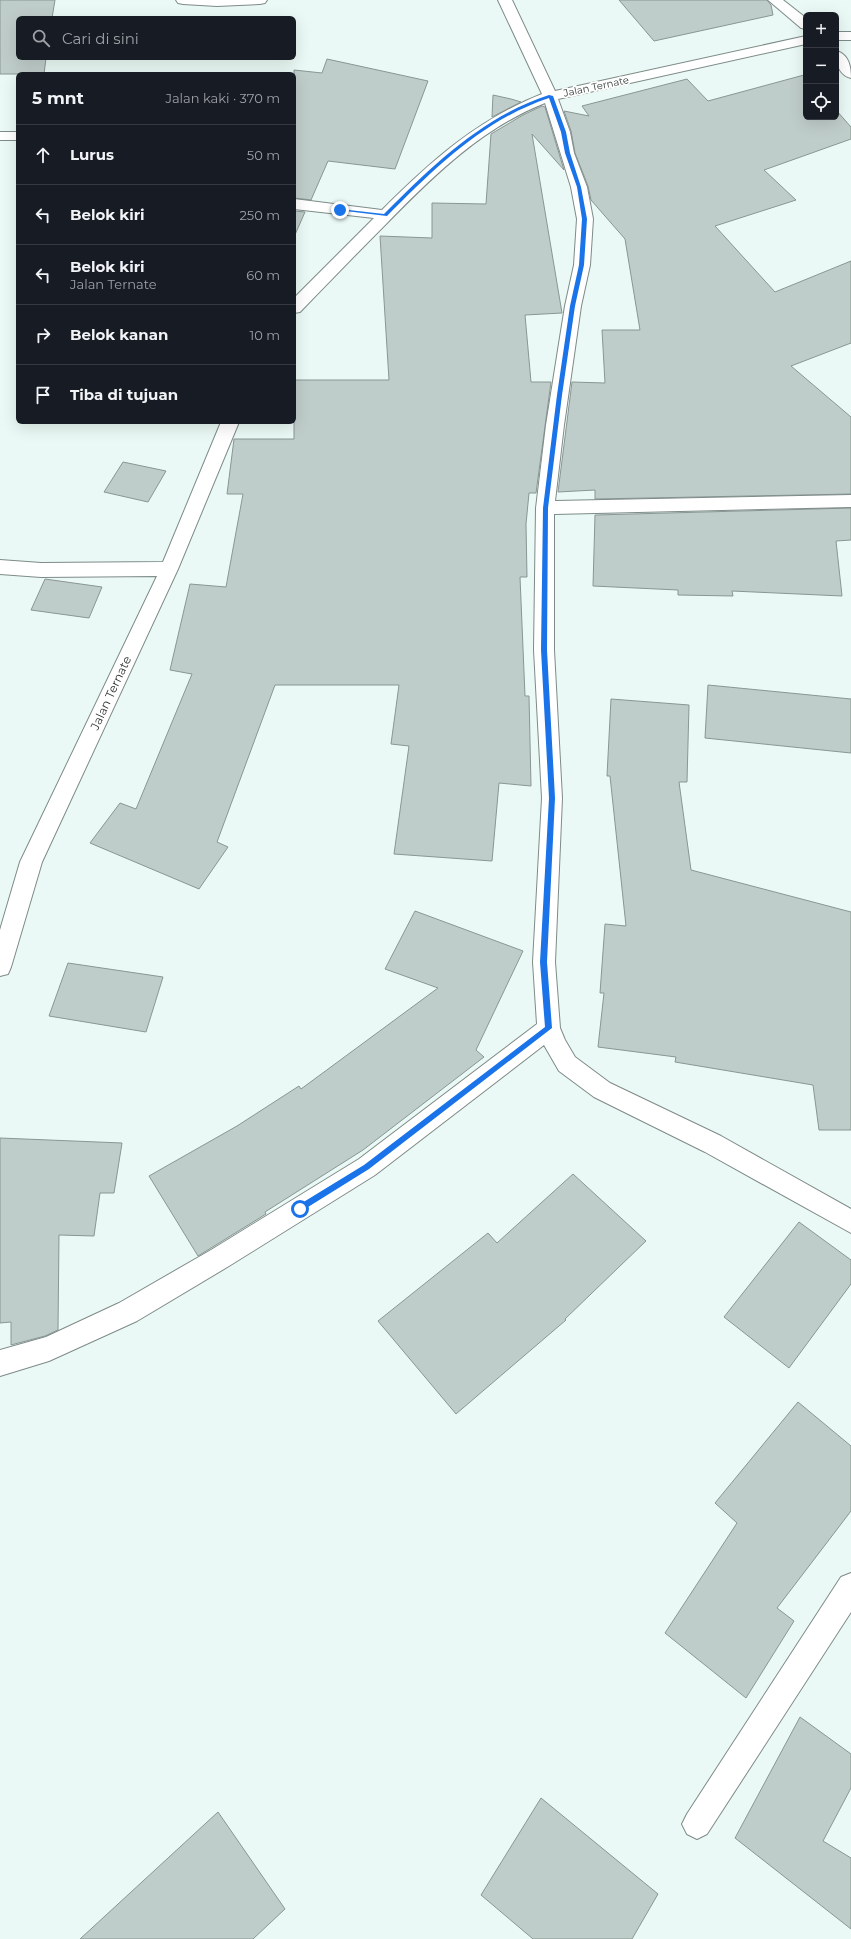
<!DOCTYPE html>
<html lang="id">
<head>
<meta charset="utf-8">
<style>
  :root { --surface:#171b24; --page:#242831; --text:#f1f3f6; --muted:#9ea1a6; --line:#363941 }
  body { margin:0; font-family:Montserrat,sans-serif; background:var(--page); color:var(--text) }
  .controls { position:absolute; right:12px; top:12px; display:grid; overflow:hidden; border-radius:6px; box-shadow:0 4px 16px #0002 }
  .controls button { width:36px; height:36px; display:grid; place-items:center; padding:0; border:0; border-bottom:1px solid var(--line); background:var(--surface); color:var(--text); font:20px sans-serif }
  .stop { position:absolute; width:12px; height:12px; margin:-9px; border:3px solid #1a73e8; border-radius:50%; background:#fff }
  .stop.end { background:#1a73e8; border-color:#fff; box-shadow:0 1px 4px #0008 }
  .list { margin:0; padding:0; list-style:none }
  h2 { display:flex; justify-content:space-between; align-items:center; height:52px; margin:0; padding:0 16px; font-size:17px }
  h2 small { font-size:13px; font-weight:400; color:var(--muted) }
  .list li { display:grid; grid-template-columns:26px 1fr auto; gap:12px; align-items:center; box-sizing:border-box; height:60px; padding:0 16px; border-top:1px solid var(--line) }
  .list b { display:block; font-size:15px; white-space:nowrap }
  .list p { margin:0; font-size:13px; white-space:nowrap; color:var(--muted) }
  .list em { font-size:13px; font-style:normal; color:var(--muted) }
  .icon { flex:none; width:22px; height:22px; fill:none; stroke:currentColor; stroke-width:2; stroke-linecap:round; stroke-linejoin:round }
  .map { position:relative; flex:none; width:851px; height:1939px; overflow:hidden }
  .search { position:absolute; background:var(--surface); box-shadow:0 4px 16px #0002; left:16px; top:16px; width:280px; height:44px; display:flex; align-items:center; gap:10px; box-sizing:border-box; padding:0 14px; border-radius:6px; color:var(--muted); font-size:15px }
  .panel { position:absolute; background:var(--surface); box-shadow:0 4px 16px #0002; left:16px; top:72px; width:280px; height:352px; border-radius:6px }
  .map>svg:first-child { display:block }
  .building { fill:#bfcdca; stroke:#899693 }
  .lines { fill:none; stroke-linecap:round; stroke-linejoin:round }
  .minor-casing { stroke:#7e8b88; stroke-width:2 }
  .minor { fill:#fff; fill-rule:evenodd }
  .route { fill:#1a73e8 }
  .labels { text-anchor:middle; stroke-width:3.5; stroke-linejoin:round; paint-order:stroke }
  .far-street-label { font-size:10px; fill:#303635; stroke:#fff }
  .street-label { font-size:12px; fill:#303635; stroke:#fff }
</style>
</head>
<body>
<div class="map">
<svg width="851" height="1939" viewBox="0 0 851 1939">
  <rect width="100%" height="100%" fill="#eaf9f5"/>
  <path class="building" d="M0,0h55l-3,18h-34v40h28l-2,16h-44z
    M619,0h148l4,5 2,10 -119,26z
    M327,59l101,22 -33,88 -67,-8 -17,39 -17,-2v-128l28,3z
    M804,75l2,2v40h30v-7l15,17v12l-87,31 32,30 -81,26 60,66 76,-31v82l-60,23 60,51v77l-256,5v-9l-37,2 14,-110 33,1 -3,-53h38l-15,-91 -34,-39 -3,-14 -13,-33 -4,-22 -7,-20 25,5 -7,-10 105,-27 21,22z
    M493,95l18,4 10,3 -29,15z
    M542,106l3,1 19,63 -32,-36 30,179 -37,2 6,67h20l-15,111h-7l-3,31 1,53h-7l5,119h4l2,90 -32,-3 -7,78 -98,-7 15,-108 -18,-2 8,-59h-124l-58,157 11,5 -29,42 -109,-46 30,-40 16,6 56,-135 -22,-4 20,-86 36,3 17,-93h-16l7,-55h60v-59h95l-9,-144 52,2v-35l54,1 5,-70 32,-19z
    M294,211l11,1 -11,25z
    M123,462l43,9 -18,31 -44,-10z
    M851,508v32l-15,1 6,55 -110,-5 1,5 -55,-1v-5l-85,-4 2,-71z
    M45,579l57,8 -13,31 -58,-8z
    M708,685l143,14v54l-146,-15z
    M611,699l78,6 -2,77h-8l12,88 160,42v218h-32l-6,-45 -138,-23 1,-5 -78,-10 6,-54h-4l5,-69 21,2 -16,-150h-3z
    M415,911l108,40 -47,99 8,7 -121,93 -98,62 1,2 -68,42 -49,-80 88,-50 62,-40 2,3 137,-101 -53,-19z
    M68,963l95,14 -17,55 -97,-16z
    M0,1138l122,5 -8,50h-14l-6,43 -35,-1 -1,95 -13,6 -34,9v-23l-11,1z
    M573,1174l73,67 -81,78 1,1 -110,94 -78,-93 110,-88 9,10z
    M799,1222l52,38v24l-62,84 -65,-51z
    M798,1402l53,44v65l-74,97 17,13 -48,77 -81,-65 72,-110 -22,-20z
    M800,1717l51,37v34l-28,53 28,17v71l-116,-91z
    M541,1798l117,96 -26,45h-99l-52,-44z
    M218,1812l67,97 -32,30h-173z"/>
  <g class="lines">
    <g class="minor-casing">
      <path id="minor" d="M176,0h91l-2,3 -5,1 -43,2 -34,-2 -5,-1z
        M498,0h14l43,91 251,-55v8l-248,55 12,33 4,21 13,34 6,32 -3,46 -9,41 -17,119 -9,76 296,-6v12l-297,7v136l8,148 -7,164 5,66 5,12 10,17 35,26 111,53 130,73v24l-146,-81 -111,-55 -35,-26 -15,-26 -169,130 -146,91 -92,55 -88,40 -49,15v-26l46,-13 73,-34 92,-53 148,-91 178,-135 -4,-62 9,-164 -8,-148 2,-142 10,-83 19,-119 9,-41 3,-46 -6,-32 -26,-84c-63,25 -111,72 -158,120 -29,29 -58,59 -87,89l-6,1v-15l80,-80 -80,-9v-10l88,11c48,-48 96,-91 160,-116z
        M768,0h15l23,18v11l-5,-1z
        M836,32h15v8h-15z
        M836,51c13,3 15,16 15,27 -13,-3 -15,-16 -15,-27z
        M0,132h18v8h-18z
        M221,422h18l-61,147 -136,293 -31,105 -3,7 -8,2v-46l20,-68 137,-286 -116,1 -41,-3v-14l41,3 122,-1z
        M851,1573v39l-144,222 -10,5 -10,-5 -5,-10 5,-10 154,-237z"/>
    </g>
    <use href="#minor" class="minor"/>
  </g>
  <path class="route" d="M549,95l4,1 13,36 4,21 11,34 6,32 -3,46 -9,41 -13,89 -14,113 -1,142 8,148 -8,164 5,66 -183,141 -69,43 -3,-1v-5l67,-41 181,-138 -5,-65 9,-164 -8,-148 2,-142 14,-113 13,-89 9,-41 3,-46 -5,-32 -12,-34 -4,-21 -12,-34c-66,22 -114,70 -162,118l-50,-6 3,-1 44,5c49,-49 98,-97 165,-119z"/>
  <g class="labels">
    <g class="far-street-label">
      <text transform="translate(596 86) rotate(-12)" y="4">Jalan Ternate</text>
    </g>
    <g class="street-label">
      <text transform="translate(111 693) rotate(-65)" y="4">Jalan Ternate</text>
    </g>
  </g>
</svg>
<div class="controls">
<button>+</button>
<button>−</button>
<button><svg class="icon" aria-label="locate" viewBox="0 0 24 24"><circle cx="12" cy="12" r="6"/><path d="M12 2v4M12 18v4M2 12h4M18 12h4"/></svg></button>
</div>
<div class="stop" style="left:300px;top:1209px"></div>
<div class="stop end" style="left:340px;top:210px"></div>
<div class="search"><svg class="icon" aria-label="search" viewBox="0 0 24 24"><circle cx="10" cy="10" r="6"/><path d="M15 15l6 6"/></svg>Cari di sini</div>
<section class="panel">
<h2>5 mnt<small>Jalan kaki · 370 m</small></h2>
<ul class="list">
<li><svg class="icon" aria-label="ahead" viewBox="0 0 24 24"><path d="M12 20V5M6 11l6-6 6 6"/></svg><div><b>Lurus</b></div><em>50 m</em></li>
<li><svg class="icon" aria-label="left" viewBox="0 0 24 24"><path d="M17 20v-9H6M10 6l-5 5 5 5"/></svg><div><b>Belok kiri</b></div><em>250 m</em></li>
<li><svg class="icon" aria-label="left" viewBox="0 0 24 24"><path d="M17 20v-9H6M10 6l-5 5 5 5"/></svg><div><b>Belok kiri</b><p>Jalan Ternate</p></div><em>60 m</em></li>
<li><svg class="icon" aria-label="right" viewBox="0 0 24 24"><path d="M7 20v-9h11M14 6l5 5-5 5"/></svg><div><b>Belok kanan</b></div><em>10 m</em></li>
<li><svg class="icon" aria-label="arrive" viewBox="0 0 24 24"><path d="M6 21V4h12l-3 4 3 4H6"/></svg><div><b>Tiba di tujuan</b></div></li>
</ul>
</section>
</div>
</body>
</html>
